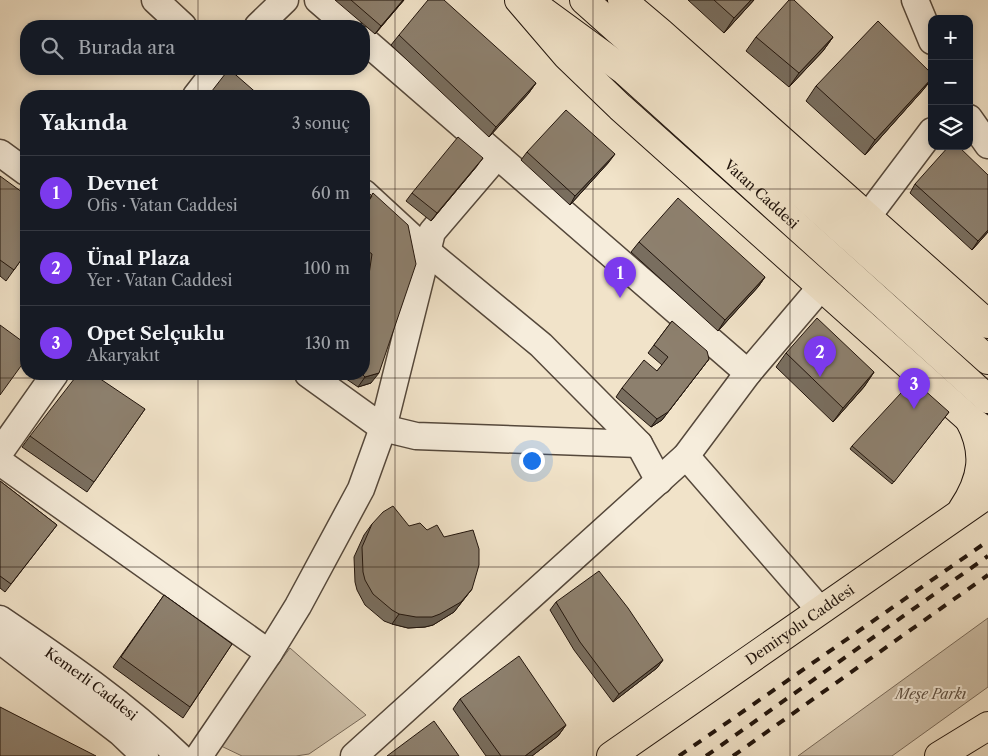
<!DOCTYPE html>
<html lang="tr">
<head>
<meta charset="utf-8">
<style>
  :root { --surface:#171b24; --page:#242831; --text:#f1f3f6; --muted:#9ea1a6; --line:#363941; --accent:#7c3aed }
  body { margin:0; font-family:"Libre Caslon Text",serif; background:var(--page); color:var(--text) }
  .controls { position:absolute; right:15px; top:15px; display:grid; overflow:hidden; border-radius:10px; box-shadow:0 2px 8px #0003 }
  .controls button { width:45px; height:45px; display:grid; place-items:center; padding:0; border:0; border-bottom:1px solid var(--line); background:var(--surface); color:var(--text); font:25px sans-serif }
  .you { position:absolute; left:531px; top:460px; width:18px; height:18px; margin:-12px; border:4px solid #fff; border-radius:50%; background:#1a73e8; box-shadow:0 0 0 8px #1a73e833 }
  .badge { display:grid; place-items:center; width:32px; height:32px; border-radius:50%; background:var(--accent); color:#fff; font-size:16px; font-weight:700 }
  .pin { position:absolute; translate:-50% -41px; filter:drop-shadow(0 1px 2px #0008) }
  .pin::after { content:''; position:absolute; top:26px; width:18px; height:15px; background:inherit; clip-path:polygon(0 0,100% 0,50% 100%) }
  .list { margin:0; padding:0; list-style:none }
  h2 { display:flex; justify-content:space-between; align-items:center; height:65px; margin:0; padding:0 20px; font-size:21px }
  h2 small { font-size:16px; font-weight:400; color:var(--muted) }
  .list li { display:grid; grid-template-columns:32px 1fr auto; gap:15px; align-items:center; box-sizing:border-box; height:75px; padding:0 20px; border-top:1px solid var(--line) }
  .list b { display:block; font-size:19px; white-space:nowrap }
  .list p { margin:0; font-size:16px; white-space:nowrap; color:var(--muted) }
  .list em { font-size:16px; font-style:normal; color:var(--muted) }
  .icon { flex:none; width:28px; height:28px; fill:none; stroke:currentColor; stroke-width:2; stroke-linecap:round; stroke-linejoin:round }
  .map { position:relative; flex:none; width:988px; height:756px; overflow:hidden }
  .search { position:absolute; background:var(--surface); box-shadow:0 2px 8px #0003; left:20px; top:20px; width:350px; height:55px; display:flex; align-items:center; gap:12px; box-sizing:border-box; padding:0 18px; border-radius:20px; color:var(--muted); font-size:19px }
  .panel { position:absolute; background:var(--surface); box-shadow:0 2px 8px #0003; left:20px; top:90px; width:350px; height:290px; border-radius:20px }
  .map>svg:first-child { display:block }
  .green { fill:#cec0a9; stroke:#786a5a }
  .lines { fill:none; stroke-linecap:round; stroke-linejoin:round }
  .minor-casing { stroke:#55483b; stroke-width:29 }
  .major-casing { stroke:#21140c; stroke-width:30 }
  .minor { stroke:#f6eddc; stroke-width:26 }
  .major { stroke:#f1e3c9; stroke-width:28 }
  .rail { stroke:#21140c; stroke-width:4; stroke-dasharray:9 9; stroke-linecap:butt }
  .wall { fill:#796e5f; stroke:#21140c }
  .shaded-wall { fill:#635a4d; stroke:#21140c }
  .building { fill:#8d806e; stroke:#21140c }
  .grid { fill:none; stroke:#21140c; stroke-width:1; stroke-opacity:0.55 }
  .labels { text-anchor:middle; stroke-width:4; stroke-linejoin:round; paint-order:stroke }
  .street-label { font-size:14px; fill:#21140c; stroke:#f6eddc }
  .park-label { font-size:14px; font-style:italic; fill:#5e5043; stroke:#f6eddc }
</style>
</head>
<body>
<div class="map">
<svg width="988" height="756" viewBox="0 0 988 756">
  <rect width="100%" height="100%" fill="#f1e3c9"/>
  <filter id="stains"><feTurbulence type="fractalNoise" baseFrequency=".004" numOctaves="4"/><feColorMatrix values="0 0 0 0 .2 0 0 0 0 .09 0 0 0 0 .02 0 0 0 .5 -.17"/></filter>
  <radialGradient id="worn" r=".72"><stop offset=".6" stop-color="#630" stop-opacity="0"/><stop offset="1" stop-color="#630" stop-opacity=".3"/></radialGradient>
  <path class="green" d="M988,618v69l-96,69h-94z
    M290,648l76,67 -57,39 -13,2h-54l-23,-11z"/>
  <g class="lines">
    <g class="minor-casing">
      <g id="minor">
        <path d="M155,0l28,26"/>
        <path d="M318,0l30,26"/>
        <path d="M915,0l17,41"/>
        <path d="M258,26l27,-26"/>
        <path d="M364,40l384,333"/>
        <path d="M196,96l21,-27"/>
        <path d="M969,118l19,27"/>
        <path d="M0,153l26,19"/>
        <path d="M364,193l64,59 113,93 98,99 20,37"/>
        <path d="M868,216l64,-85"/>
        <path d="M308,374l75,54 33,8 223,8"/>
        <path d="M0,452l55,-78"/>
        <path d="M686,456l134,154"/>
        <path d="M0,462l269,191"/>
        <path id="s1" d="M0,619c62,42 125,85 179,137"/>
        <path d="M0,640l121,93 24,23"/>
        <path d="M199,756l70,-103 29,-47 63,-117 22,-61 49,-196 65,-76"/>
        <path d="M354,756l332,-300 62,-83 73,-86"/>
      </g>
    </g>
    <g class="major-casing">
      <g id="major">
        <path d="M519,0l48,56 53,51 349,312 19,14"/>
        <path d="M584,0l404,360"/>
        <path d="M622,0l39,33 327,291"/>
        <path id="s2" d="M536,6l89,65 363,328"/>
        <path d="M962,510c21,-31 25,-58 7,-91"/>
        <path id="s3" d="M611,756l377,-262"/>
        <path d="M939,756l49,-30"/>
      </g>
    </g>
    <use href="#minor" class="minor"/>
    <use href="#major" class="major"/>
    <path class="rail" d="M679,756l309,-215
      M706,756l282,-200
      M733,756l255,-181"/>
  </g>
  <path class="wall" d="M335,0h69l-29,34z
    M688,0h66l-30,33z
    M399,35l137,48 -8,11 -39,43 -98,-92z
    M756,37h77l-10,14 -34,36 -43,-36z
    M932,74v5l-9,11 -58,65 -59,-54 10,-15z
    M527,152l82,10 -39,43 -49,-45z
    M477,166l-46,55 -25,-20 6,-8z
    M0,176l26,77 -20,28 -6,-5z
    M915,184l73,48 -16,18 -62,-57z
    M364,189l8,7 1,-3 -2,190 -13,4 -19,-13h25v-103l1,-6 -1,-1z
    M639,242l126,35 -7,10 -40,44 -87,-79z
    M672,321l37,38 -47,61 -11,7 -35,-30 6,-9 35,-17 5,-6 -14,-12z
    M786,353l88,19 -10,15 -31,35 -57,-55z
    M145,409l-58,83 -65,-45 8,-11z
    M949,412l-57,72 -42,-35 2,-3z
    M0,481l57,44 -52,67 -5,-4z
    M372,524l37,2 63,63 -18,23 -21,13 -8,2 -17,1 -16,-4 -8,-3 -19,-16 -8,-15 -2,-8 -1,-25 10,-22z
    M164,595l68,49 -49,74 -70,-51z
    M556,602l107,58 -6,8 -44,34 -39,-52 -24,-40z
    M460,699l106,26 -8,11 -26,20h-46l-33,-47z"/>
  <path class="shaded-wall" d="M403,0h1l-29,34 6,-8z
    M751,0h3l-30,33 10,-15z
    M833,37l-10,14 -34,36 10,-14z
    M932,78l-9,12 -58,65 10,-15z
    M536,83l-8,11 -39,43 7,-10z
    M615,154l-6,8 -39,43 5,-9z
    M483,158l-6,8 -46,55 6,-8z
    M988,230v2l-16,18 6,-9z
    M765,277l-7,10 -40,44 7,-11z
    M709,359l-47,61 -11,7 6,-8z
    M874,372l-10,15 -31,35 10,-14z
    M379,373l-8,10 -13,4 7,-10z
    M472,589l-18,23 -21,13 -8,2 -17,1 -16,-4 7,-10z
    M663,660l-6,8 -44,34 6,-8z
    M566,725l-8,11 -26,20h-7z"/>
  <path class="building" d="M351,0h52l-22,26z
    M428,0h16l92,83 -40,44 -97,-92z
    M714,0h37l-17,18z
    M789,0h5l39,37 -34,36 -43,-36z
    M878,21l54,53v4l-57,62 -59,-54z
    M229,69l31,27h-52z
    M566,110l49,44 -40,42 -48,-44z
    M458,137l25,21 -46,55 -25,-20z
    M949,146h9l30,29v55l-10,11 -63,-57z
    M0,176l26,19v58l-12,17 -14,-10z
    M364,189l8,7 -8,12z
    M373,193l35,32 8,39 -37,109 -14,4 -3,-3h2v-74l2,-5 6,-41 -8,-6v-40z
    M678,198l87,79 -40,43 -86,-78z
    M817,318l57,54 -31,36 -57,-55z
    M672,321l35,30 2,8 -41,53 -11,7 -35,-31 22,-28 13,11 11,-14 -14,-12z
    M0,325l26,19v15l-26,36z
    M78,374h15l52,35 -51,73 -64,-46z
    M913,380l36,32 -55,70 -42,-36z
    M0,481l57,44 -46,59 -11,-8z
    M393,506l16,20 11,-3 7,7 10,-5 7,12 29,-7 6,19v16l-7,24 -11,13 -21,12 -8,3h-16l-17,-3 -7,-4 -19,-16 -8,-14 -2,-8 -1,-25 10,-23 11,-12z
    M599,571l29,37 35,52 -44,34 -39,-52 -24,-40z
    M164,595l68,49 -42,63 -69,-50z
    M519,656l47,69 -41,31h-24l-41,-57z
    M0,707l96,49h-96z
    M434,721l25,35h-72z"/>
  <path class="grid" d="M198,0v26M395,0v756M593,0v756M790,0v756M198,69v27M0,189h26M364,189h624M198,374v382M0,378h988M0,567h988"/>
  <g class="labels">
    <g class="street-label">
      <text dy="5" stroke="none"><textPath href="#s2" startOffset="294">Vatan Caddesi</textPath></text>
      <text dy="5" stroke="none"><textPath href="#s3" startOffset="230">Demiryolu Caddesi</textPath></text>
      <text dy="5" stroke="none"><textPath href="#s1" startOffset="112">Kemerli Caddesi</textPath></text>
    </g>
    <g class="park-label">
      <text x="931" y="699">Meşe Parkı</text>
    </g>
  </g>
  <rect width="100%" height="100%" filter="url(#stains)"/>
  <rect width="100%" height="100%" fill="url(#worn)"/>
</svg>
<div class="controls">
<button>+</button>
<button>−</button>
<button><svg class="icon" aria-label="layers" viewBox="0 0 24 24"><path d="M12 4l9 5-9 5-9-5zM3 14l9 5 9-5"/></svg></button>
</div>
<div class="you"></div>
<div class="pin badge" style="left:620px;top:298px">1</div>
<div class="pin badge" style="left:820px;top:377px">2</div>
<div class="pin badge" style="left:914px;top:409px">3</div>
<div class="search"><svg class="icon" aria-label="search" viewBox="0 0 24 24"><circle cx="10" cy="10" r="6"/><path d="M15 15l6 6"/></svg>Burada ara</div>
<section class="panel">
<h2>Yakında<small>3 sonuç</small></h2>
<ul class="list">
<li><span class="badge">1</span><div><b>Devnet</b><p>Ofis · Vatan Caddesi</p></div><em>60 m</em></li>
<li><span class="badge">2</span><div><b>Ünal Plaza</b><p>Yer · Vatan Caddesi</p></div><em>100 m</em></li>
<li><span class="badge">3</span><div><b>Opet Selçuklu</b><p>Akaryakıt</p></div><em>130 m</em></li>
</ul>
</section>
</div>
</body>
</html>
